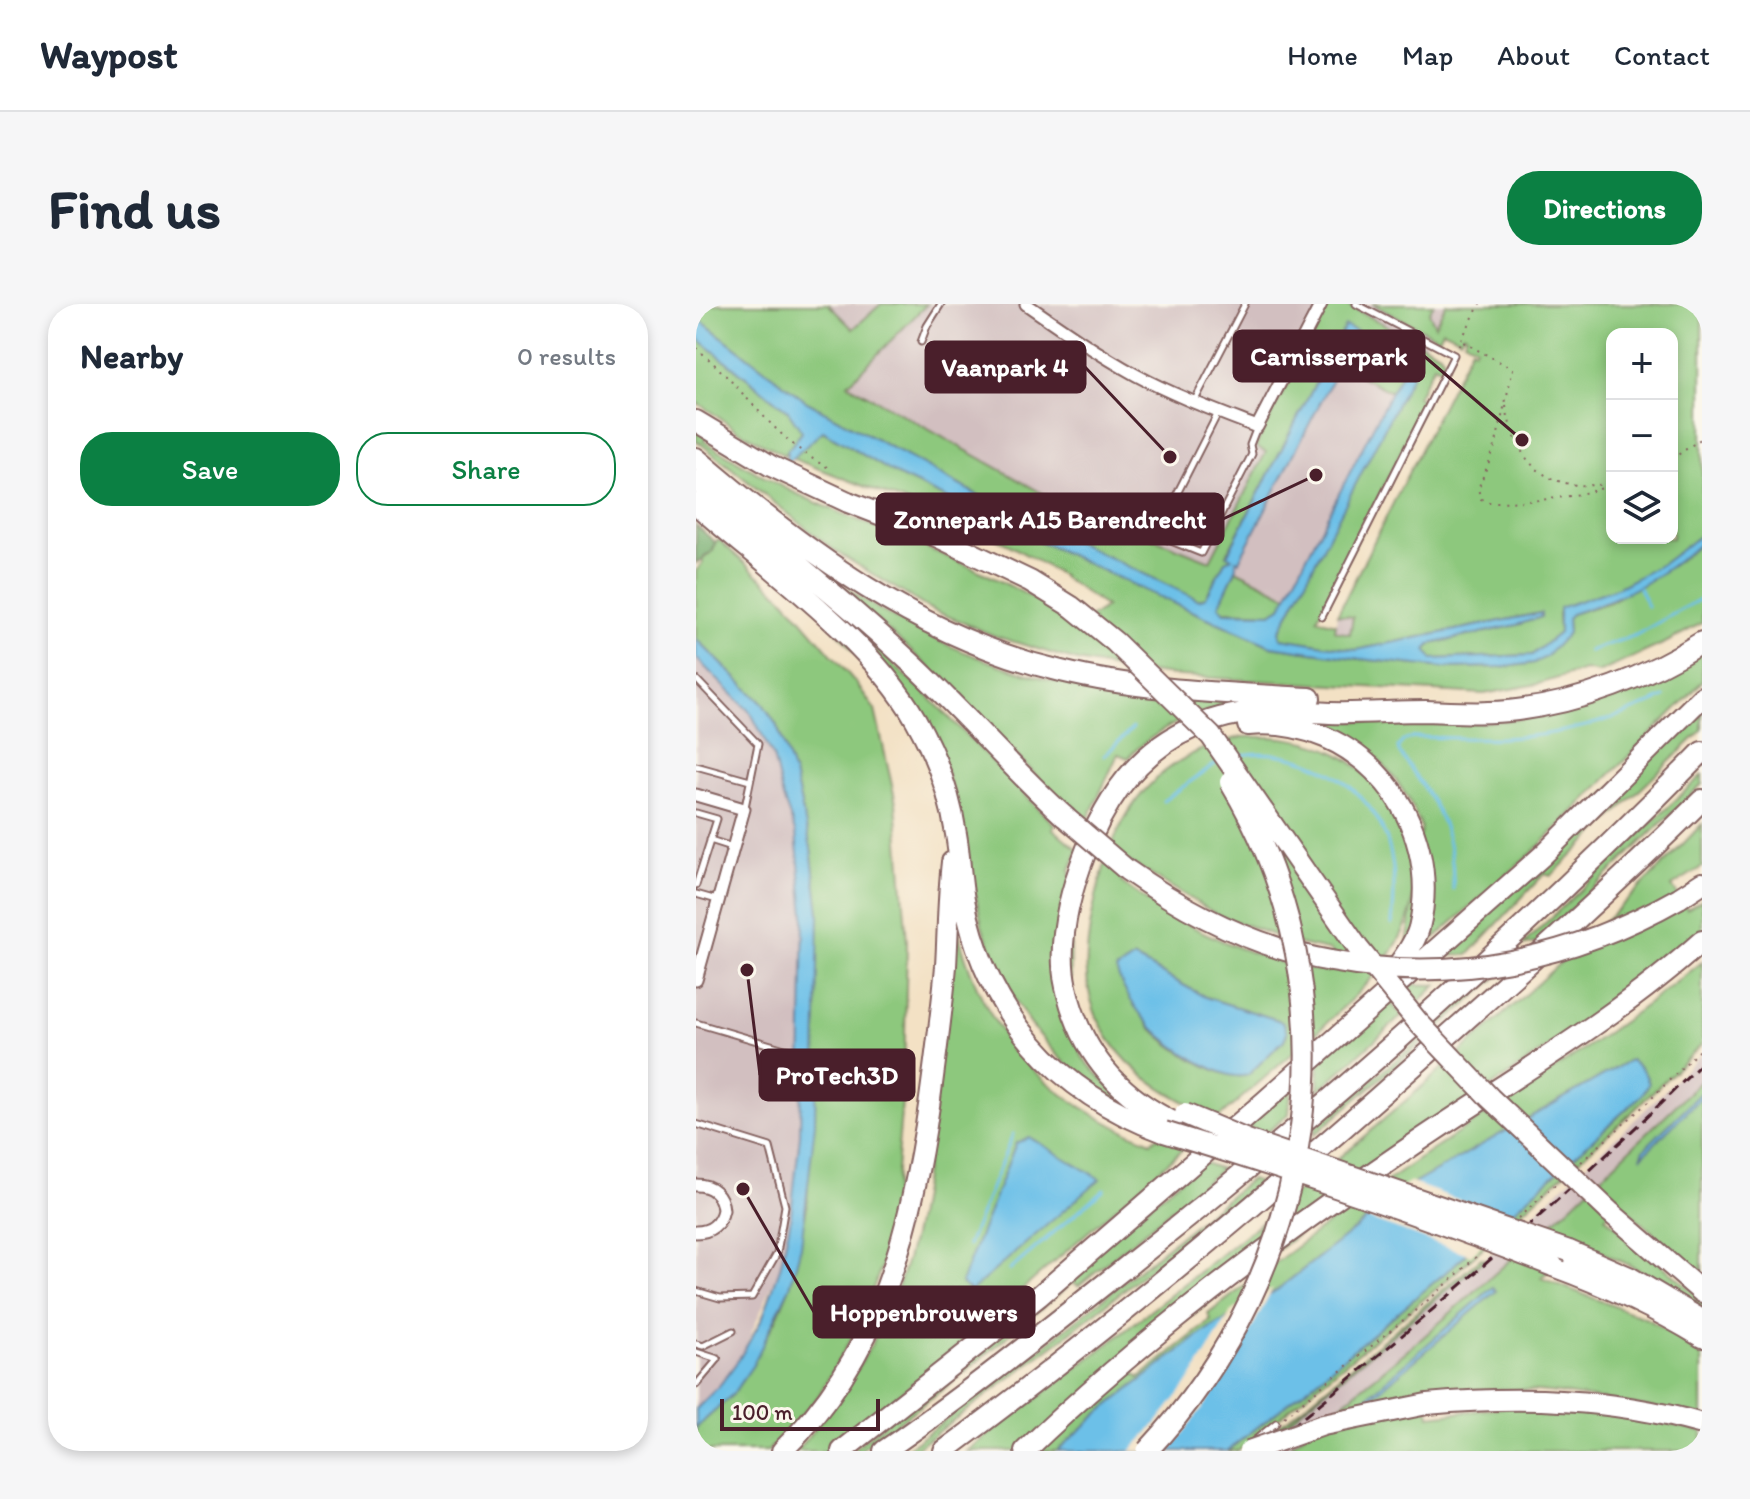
<!DOCTYPE html>
<html lang="en">
<head>
<meta charset="utf-8">
<style>
  :root { --surface:#fff; --page:#f6f6f7; --text:#1f2937; --muted:#747a83; --line:#e0e1e3; --accent:#0b8043 }
  body { margin:0; font-family:Itim,sans-serif; background:var(--page); color:var(--text) }
  .controls { position:absolute; right:24px; top:24px; display:grid; overflow:hidden; border-radius:16px; box-shadow:0 4px 12px #0003 }
  .controls button { width:72px; height:72px; display:grid; place-items:center; padding:0; border:0; border-bottom:2px solid var(--line); background:var(--surface); color:var(--text); font:40px sans-serif }
  .scale { position:absolute; left:24px; bottom:20px; width:160px; box-sizing:border-box; padding-left:8px; border:4px solid #4a1f2b; border-top:0; font-size:22px; line-height:28px; white-space:nowrap; color:#4a1f2b; -webkit-text-stroke:6px #fbf7ec; paint-order:stroke }
  .list { margin:0; padding:0; list-style:none }
  h2 { display:flex; justify-content:space-between; align-items:center; height:104px; margin:0; padding:0 32px; font-size:34px }
  h2 small { font-size:26px; font-weight:400; color:var(--muted) }
  .actions { display:flex; gap:16px; padding:24px 32px }
  .actions a { flex:1; padding:18px 0; border:2px solid var(--accent); border-radius:32px; text-align:center; font-size:28px; color:var(--accent) }
  .actions .main { background:var(--accent); color:#fff }
  .icon { flex:none; width:44px; height:44px; fill:none; stroke:currentColor; stroke-width:2; stroke-linecap:round; stroke-linejoin:round }
  .map { position:relative; flex:none; width:1006px; height:1147px; overflow:hidden; border-radius:32px }
  header { display:flex; align-items:center; gap:48px; box-sizing:border-box; height:112px; padding:0 40px; background:var(--surface); border-bottom:2px solid var(--line) }
  header strong { font-size:38px }
  nav { display:flex; gap:44px; margin-inline-start:auto; font-size:28px }
  .intro { display:flex; align-items:center; justify-content:space-between; box-sizing:border-box; height:192px; padding:0 48px }
  h1 { margin:0; font-size:56px }
  .button { padding:20px 36px; border-radius:32px; background:var(--accent); color:#fff; font-size:28px; font-weight:700 }
  main { display:flex; gap:48px; padding:0 48px }
  aside { flex:1; background:var(--surface); border-radius:32px; box-shadow:0 4px 12px #0003 }
  .map>svg:first-child { display:block }
  .industrial { fill:#d2bfc0 }
  .green { fill:#8dc87d; stroke:#6c7454; stroke-width:2; fill-rule:evenodd }
  .forest { fill:#72ac6c; stroke:#5e664c; stroke-width:2 }
  .water { fill:#6cc0e8; stroke:#5b708a; stroke-width:2 }
  .pier { fill:#f3e1c4 }
  .lines { fill:none; stroke-linecap:round; stroke-linejoin:round }
  .stream { stroke:#6cc0e8; stroke-width:3 }
  .service-casing { stroke:#856361; stroke-width:9 }
  .minor-casing { stroke:#856361; stroke-width:15 }
  .motorway-casing { stroke:#856361; stroke-width:24 }
  .path { stroke:#856361; stroke-width:2; stroke-dasharray:2 6; stroke-linecap:butt }
  .service { stroke:#fff; stroke-width:5 }
  .minor { stroke:#fff; stroke-width:11 }
  .motorway { stroke:#fff; stroke-width:20 }
  .rail { stroke:#4a1f2b; stroke-width:3; stroke-dasharray:12 6; stroke-linecap:butt }
  .motorway-bridge-casing { stroke:#856361; stroke-width:24; stroke-linecap:butt }
  .motorway-bridge { stroke:#fff; stroke-width:20 }
  .leader { fill:none; stroke:#4a1f2b; stroke-width:3 }
  .callout-dot { fill:#4a1f2b; stroke:#fbf7ec; stroke-width:3 }
  .callout { fill:#4a1f2b; stroke:#4a1f2b; stroke-width:3 }
  .callout-label { font-size:26px; text-anchor:middle; font-weight:bold; fill:#fff }
</style>
</head>
<body>
<header>
<strong>Waypost</strong>
<nav><a>Home</a><a>Map</a><a>About</a><a>Contact</a></nav>
</header>
<div class="intro"><h1>Find us</h1><a class="button">Directions</a></div>
<main>
<aside>
<h2>Nearby<small>0 results</small></h2>
<ul class="list">
</ul>
<div class="actions"><a class="main">Save</a><a>Share</a></div>
</aside>
<div class="map">
<svg width="1006" height="1147" viewBox="0 0 1006 1147">
  <rect width="100%" height="100%" fill="#fbf7ec"/>
  <filter id="ink" filterUnits="userSpaceOnUse"><feTurbulence type="fractalNoise" baseFrequency=".0125" numOctaves="2"/><feDisplacementMap in="SourceGraphic" scale="16" xChannelSelector="R" yChannelSelector="G"/><feConvolveMatrix kernelMatrix="1 2 1 2 8 2 1 2 1" color-interpolation-filters="sRGB"/></filter>
  <filter id="wash" filterUnits="userSpaceOnUse"><feTurbulence type="fractalNoise" baseFrequency=".006" numOctaves="4" result="noise"/><feDisplacementMap in="SourceGraphic" scale="32" xChannelSelector="R" yChannelSelector="G"/><feGaussianBlur stdDeviation="1.8" result="paint"/><feColorMatrix in="noise" values="0 0 0 0 0 0 0 0 0 0 0 0 0 0 0 0 0 1.4 0 .05"/><feComposite in="paint" operator="in"/></filter>
  <g filter="url(#wash)">
    <rect width="100%" height="100%" fill="#f3e1c4"/>
    <path class="industrial" d="M19,0h730l-151,299 -236,-97 -202,-114z
      M641,311l16,2 -3,17 -15,-3z
      M0,313l114,109 35,141 -56,380 -51,116 -42,54z
      M1006,749v27l-131,126 -151,134 -136,111h-32l233,-192 160,-149z"/>
    <path class="green" d="M0,0h132l25,25 28,-25h46l-79,80 201,113 161,64 56,-109 -9,-5v-4l68,-133 7,-6h13l95,49 4,7 -2,9 -8,-4 -17,32 9,5 -109,217 19,5 -1,7 15,3 3,-17 -16,-2 134,-267 3,2 2,-3 -12,-7 3,-5 -3,-2 -4,5 -17,-8 -4,8 -67,-34h62l-5,9 6,12 11,-21h256v230c-27,22 -59,45 -91,58 -18,7 -36,13 -53,21l1,20 -27,22 -100,4 -6,-9 5,-6 86,-19 24,-8 -1,-4 -184,37 -75,-12 -1,-7 135,-264 -1,-3h-7l-16,28 -52,-27 18,-34 -12,-4 -118,227 6,4 -8,3 -19,36 -7,3 -214,-101 -178,-97 -111,-85zM916,30h60v204h-60z
      M0,33l92,74 15,21 -19,23 -45,-24 -43,-29z
      M0,126l10,7 -2,4c33,20 66,41 102,57 92,41 188,70 271,128l29,-19 -53,-37 -46,-26 -45,-20 -171,-66 31,-27 77,45 254,118 118,52 89,13 84,9 62,-1 28,-4 34,-30 -1,-15 4,-4 39,-12 70,-42 22,-18v81l-35,19 -69,31 -13,-3 -47,14 -54,10 -303,-18 -72,-9 -32,-6 -82,-25 -67,-28 -93,-57 -139,-111z
      M23,236l64,58 73,85 19,27 21,93 11,139 -3,137 -11,126 -11,60 -22,57 -42,75 -50,54h-72v-23l36,-33 44,-75 14,-33 17,-80 12,-294 -8,-65 -17,-74 -17,-48 -14,-22 -67,-65v-68l7,-9 -1,-2 11,-9 2,-9z
      M82,257l145,130 132,134 -3,3 26,22 -8,20 1,161 12,27 35,39 -2,4 -38,-27 -21,-19 -26,-30 -26,-41 -23,-58 -21,-107 -19,-62z
      M540,266l52,26 -7,11 -10,6 -49,-2 -4,-5z
      M149,283c73,52 164,88 253,103 44,7 89,9 133,12v3c-39,8 -75,23 -103,53l-10,-4 -30,65 -23,-19 -3,2 -121,-124 -98,-88z
      M1006,349v28l-12,14 -157,157 -128,112 16,-137c-15,-42 -48,-83 -92,-97 -17,-5 -37,-9 -55,-13 156,6 291,27 428,-64z
      M1006,399v27l-151,146 -7,-2 -76,81 -33,1z
      M546,433c33,-1 66,1 96,17 50,27 85,94 74,151 -10,51 -58,92 -94,126l-382,334 -110,86h-30c39,-45 75,-97 97,-152 25,-59 31,-121 39,-184 8,-64 16,-128 24,-192 26,113 88,177 195,219l43,-35c-40,-21 -73,-42 -94,-84 -18,-34 -15,-71 -8,-107 17,-91 53,-159 150,-179zM434,558l88,53 77,28 37,8 -3,21c-66,-7 -156,-49 -208,-90zM438,654l71,39 73,23 9,13 -3,7 -36,35c-25,8 -84,-30 -99,-50 -9,-11 -12,-51 -15,-67z
      M1006,471v9l-166,159 -15,3z
      M1006,520v43l-30,19 15,23 15,-9v32l-79,63 -145,101 -462,355h-49c176,-131 348,-268 512,-415 76,-68 153,-137 223,-212z
      M1006,658v82l-71,69 -185,168 -208,170h-11l83,-65 135,-113 198,-179 4,-6 -19,-27 -220,126 -131,103 -76,44 -101,78 -43,39h-21l94,-83 9,10 72,-58 -3,-6c61,-47 122,-93 185,-137 104,-72 211,-136 309,-215z
      M799,675l-55,48 -3,-3 46,-43z
      M709,680l32,1 -19,18 -14,-16z
      M691,694l15,18 -84,75 1,-31z
      M726,734l3,2 -111,95 1,-8z
      M1006,776v197l-82,-74 -15,14 97,82v10l-60,-38 -62,-29 -39,36 106,41 30,18 25,21v58c-87,-14 -189,-39 -276,-20l4,20 85,-10 78,3 109,22v20h-418l136,-111 151,-134z
      M595,782l-2,28 -23,19 -20,-7z
      M506,858l19,7 -143,117 -5,-4 -124,103 -90,66h-8z
      M555,875l8,3 -197,157 -150,112h-9l140,-104z
      M785,954l4,1 -201,166 -12,5 32,-24z"/>
    <path class="forest" d="M0,221l19,17 -2,9 -17,12z"/>
    <path class="water" d="M0,13l111,85 178,97 214,101 7,-3 19,-36 7,-3 -5,-3 118,-229 12,5 -118,230 -3,-1 1,7 -18,39 6,6 46,1 10,-6 110,-215 16,-28 6,-2 3,5 -136,264 1,7 75,12 185,-37v4l-24,8 -86,19 -5,6 6,9 100,-4 27,-22v-25l60,-21 43,-23 40,-30v8c-46,38 -74,54 -131,72l-4,4 1,15 -22,24 -12,6 -28,4 -62,1 -84,-9 -89,-13 -118,-52 -254,-118 -76,-45 -37,33 1,-13 15,-19 -14,-21 -92,-74z
      M0,335l67,65 14,22 17,48 17,74 8,65 -4,211 -14,122 -11,41 -37,78 -21,30 -36,33v-19l23,-23 20,-27 23,-40 18,-51 10,-46 10,-87 4,-221 -8,-80 -13,-36 -10,-42 -22,-43 -55,-55z
      M438,654l71,39 73,23 6,4 3,9 -3,7 -36,35c-13,4 -25,-2 -37,-7 -44,-21 -78,-51 -95,-98z
      M934,756c11,5 16,13 19,24l-6,10 -198,179 -135,113 -83,65h-170l43,-39 101,-78 76,-44 131,-103z
      M1006,788v5l-61,60 3,-8z
      M333,833l71,42 -129,112 -10,-8 55,-140z
      M797,983l3,4 -131,112 -7,2z"/>
    <path class="pier" d="M713,878l102,36 -40,37 -109,-38z
      M577,984l-46,87 -52,69 -6,7h-39l20,-20 40,-51 42,-69z"/>
    <g class="lines">
      <path class="stream" d="M943,284l9,19
        M893,347l47,-16 66,-37
        M408,452l29,-28
        M537,453c64,-17 143,28 157,94 6,24 4,49 2,73
        M467,497l55,-39
        M757,585c2,-64 -21,-88 -54,-137l-1,-5 5,-6 9,-4c31,0 62,2 92,1 55,-2 110,-17 160,-41
        M272,941l45,-111
        M314,966l94,-81"/>
    </g>
  </g>
  <g filter="url(#ink)">
    <g class="lines">
      <g class="service-casing">
        <path id="service" d="M225,38l6,-16 14,-22
          M498,98l51,-98
          M522,109l-62,122 45,18 51,-99 -2,-9 7,-18
          M626,313l132,-262 -98,-51
          M0,375l62,65 -13,63
          M0,462l54,15
          M0,509l21,6 -21,66
          M14,536l22,7
          M0,590l21,6
          M0,719l92,27
          M0,820l74,23 15,59 -8,47 -25,44 -32,1 -24,-7
          M0,1040l7,2 30,-15
          M0,1048l22,7 -22,26
          M559,1136l21,-17"/>
      </g>
      <g class="minor-casing">
        <path id="minor" d="M330,0c36,25 72,50 110,71 39,21 80,36 121,52l64,-123
          M0,491l48,14 -48,171
          M0,881c15,0 26,9 27,25 -3,14 -12,22 -27,22"/>
      </g>
      <g class="motorway-casing">
        <path id="motorway" d="M0,117l75,45 77,36
          M0,154c108,93 224,180 365,213 81,20 166,22 249,27
          M0,177c72,60 146,117 214,181 54,50 101,106 155,155
          M0,200c70,62 174,135 220,216 19,34 34,74 40,114 4,22 4,44 8,66 22,112 92,193 200,232
          M552,421c112,-10 197,96 171,203 -5,18 -21,38 -33,52
          M431,566c61,43 129,78 204,91
          M983,594l23,-15
          M479,819c-58,-28 -95,-73 -109,-136 -10,-44 4,-95 20,-136 31,-82 87,-134 177,-140 23,-2 44,1 67,2 32,1 64,-2 96,-2 30,1 61,3 91,-1 65,-8 130,-33 185,-68
          M914,908l92,80
          M873,947l62,27 71,42
          M857,962c52,19 102,42 149,71
          M731,1100c93,-8 185,-6 275,20
          M86,1147c99,-96 129,-220 148,-352 6,-44 12,-89 16,-133 2,-35 2,-69 6,-104
          M146,1147l197,-155 225,-194 278,-246 160,-159
          M188,1147c80,-55 156,-116 232,-176 206,-162 402,-336 586,-523
          M248,1147c164,-121 320,-252 473,-388 97,-86 193,-172 285,-263
          M329,1147c117,-113 250,-212 385,-304 98,-67 203,-126 292,-206"/>
      </g>
      <path class="path" d="M765,36l19,-36
        M763,42l2,-5 52,28 -18,78 -17,42 3,10 8,3c43,0 82,-3 123,-17
        M0,44c46,37 78,92 131,119
        M810,102c10,60 44,88 106,77
        M976,155l30,-21
        M885,858l67,-60 54,-55
        M822,914l40,-36
        M588,1113l154,-125 40,-37"/>
      <use href="#service" class="service"/>
      <use href="#minor" class="minor"/>
      <use href="#motorway" class="motorway"/>
      <path class="rail" d="M566,1147c152,-123 301,-250 440,-388"/>
      <g class="motorway-bridge-casing">
        <path id="motorway-bridge" d="M152,198l88,34 94,45 42,26 43,35 96,94 147,212 60,74 72,76 120,114
          M369,513l62,53
          M635,657c122,23 241,-2 348,-63
          M489,810l62,26 322,111
          M468,828c131,40 262,84 389,134
          M451,1147c169,-180 213,-454 83,-669
          M553,1147l74,-26 104,-21"/>
      </g>
      <use href="#motorway-bridge" class="motorway-bridge"/>
    </g>
  </g>
  <path class="leader" d="M826 136L728 52M474 153L389 63M620 171L527 215M51 666L64 771M47 885L118 1008"/>
  <g class="callout-dot">
    <circle cx="826" cy="136" r="8"/>
    <circle cx="474" cy="153" r="8"/>
    <circle cx="620" cy="171" r="8"/>
    <circle cx="51" cy="666" r="8"/>
    <circle cx="47" cy="885" r="8"/>
  </g>
  <g class="callout">
    <rect x="538" y="27" width="190" height="50" rx="8"/>
    <rect x="230" y="38" width="159" height="50" rx="8"/>
    <rect x="181" y="190" width="346" height="50" rx="8"/>
    <rect x="64" y="746" width="154" height="50" rx="8"/>
    <rect x="118" y="983" width="220" height="50" rx="8"/>
  </g>
  <g class="callout-label">
    <text x="633" y="61">Carnisserpark</text>
    <text x="309" y="72">Vaanpark 4</text>
    <text x="354" y="224">Zonnepark A15 Barendrecht</text>
    <text x="141" y="780">ProTech3D</text>
    <text x="228" y="1017">Hoppenbrouwers</text>
  </g>
</svg>
<div class="controls">
<button>+</button>
<button>−</button>
<button><svg class="icon" aria-label="layers" viewBox="0 0 24 24"><path d="M12 4l9 5-9 5-9-5zM3 14l9 5 9-5"/></svg></button>
</div>
<div class="scale">100 m</div>
</div>
</main>
</body>
</html>
